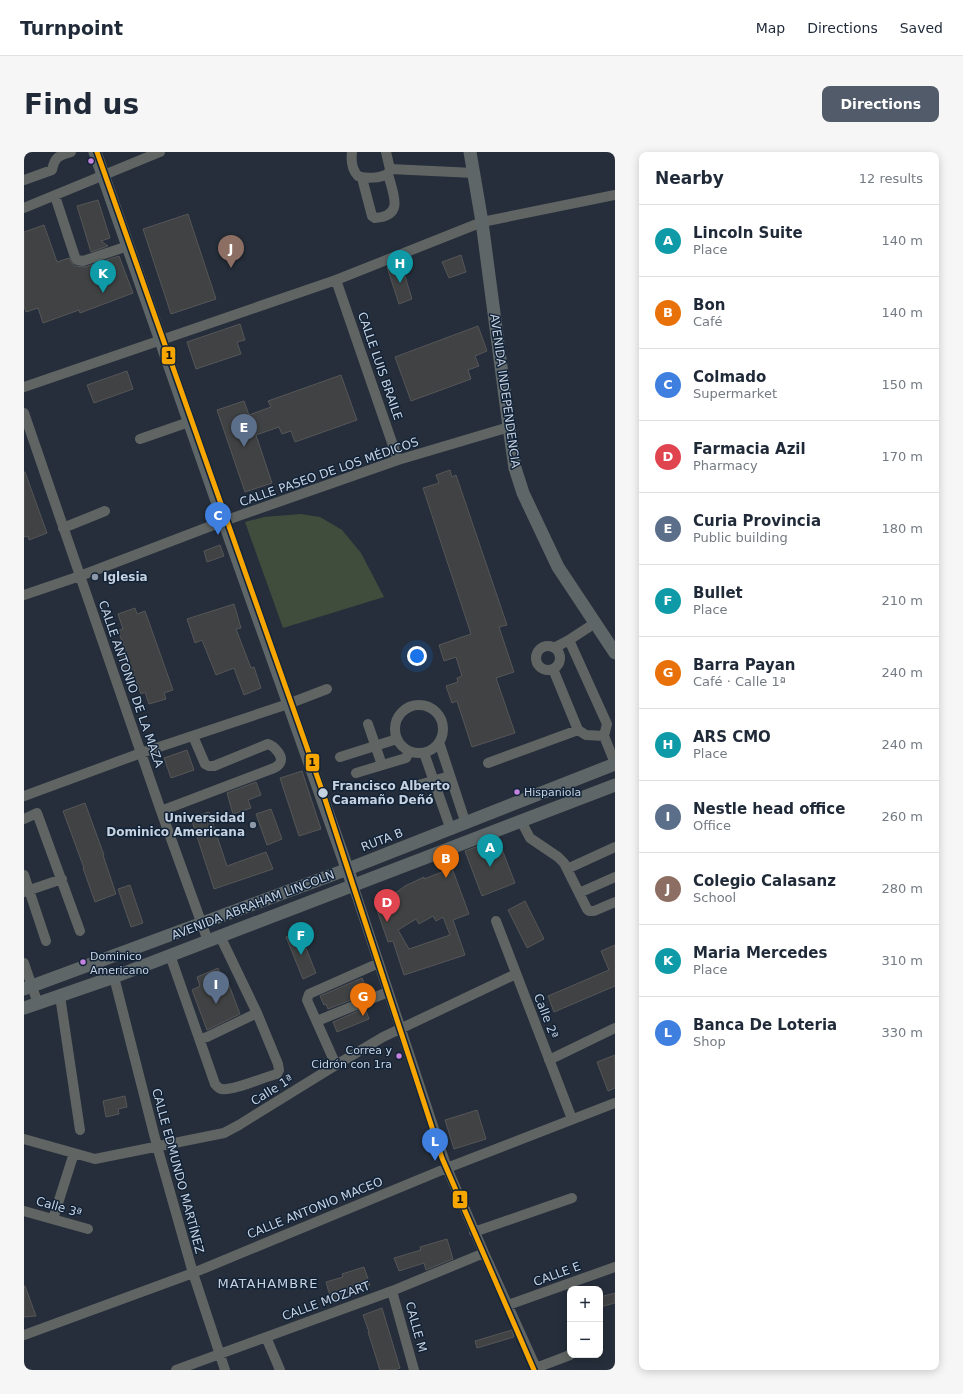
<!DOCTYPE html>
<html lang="en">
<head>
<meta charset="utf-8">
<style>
  :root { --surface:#fff; --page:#f6f6f7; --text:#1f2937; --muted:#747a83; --line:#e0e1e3; --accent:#515b69 }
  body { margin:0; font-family:"DejaVu Sans",sans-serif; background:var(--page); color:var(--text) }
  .controls { position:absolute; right:12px; bottom:12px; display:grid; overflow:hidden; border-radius:8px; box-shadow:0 2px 10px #0003 }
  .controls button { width:36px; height:36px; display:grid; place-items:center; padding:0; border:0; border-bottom:1px solid var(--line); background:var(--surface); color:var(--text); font:20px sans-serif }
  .you { position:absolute; left:393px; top:504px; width:14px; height:14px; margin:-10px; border:3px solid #fff; border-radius:50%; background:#1a73e8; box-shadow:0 0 0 6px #1a73e833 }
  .badge { display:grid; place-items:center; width:26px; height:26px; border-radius:50%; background:var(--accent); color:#fff; font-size:13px; font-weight:700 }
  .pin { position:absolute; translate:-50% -33px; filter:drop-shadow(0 1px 2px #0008) }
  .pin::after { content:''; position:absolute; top:21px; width:14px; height:12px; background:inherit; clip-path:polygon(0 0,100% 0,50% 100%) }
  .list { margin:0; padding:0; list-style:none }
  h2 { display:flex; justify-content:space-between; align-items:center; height:52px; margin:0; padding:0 16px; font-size:17px }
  h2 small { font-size:13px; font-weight:400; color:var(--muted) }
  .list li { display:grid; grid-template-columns:26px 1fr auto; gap:12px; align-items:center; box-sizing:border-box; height:72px; padding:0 16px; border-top:1px solid var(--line) }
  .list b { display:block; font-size:15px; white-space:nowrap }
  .list p { margin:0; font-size:13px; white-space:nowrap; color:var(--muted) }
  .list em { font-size:13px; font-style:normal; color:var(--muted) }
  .map { position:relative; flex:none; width:591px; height:1218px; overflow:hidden; border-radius:8px }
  header { display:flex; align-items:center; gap:24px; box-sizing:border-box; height:56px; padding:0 20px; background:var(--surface); border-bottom:1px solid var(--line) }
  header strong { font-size:19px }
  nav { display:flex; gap:22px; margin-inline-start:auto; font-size:14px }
  .intro { display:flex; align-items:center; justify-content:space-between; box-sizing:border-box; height:96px; padding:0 24px }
  h1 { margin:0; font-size:28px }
  .button { padding:10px 18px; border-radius:8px; background:var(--accent); color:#fff; font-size:14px; font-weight:700 }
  main { display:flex; gap:24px; padding:0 24px }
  aside { flex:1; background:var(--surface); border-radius:8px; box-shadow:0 2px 10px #0003 }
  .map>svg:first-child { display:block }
  .green { fill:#414d3c }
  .building { fill:#414243; stroke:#565658; fill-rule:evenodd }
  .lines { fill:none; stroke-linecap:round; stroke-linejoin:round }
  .minor { stroke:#606564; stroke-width:10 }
  .major { stroke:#5f6668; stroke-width:13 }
  .metro-1-casing { stroke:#122338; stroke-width:8 }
  .metro-1 { stroke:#f7a600; stroke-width:5 }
  .bus-dot { fill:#c483df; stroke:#122338; stroke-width:1.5 }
  .poi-dot { fill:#8e99a7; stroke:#122338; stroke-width:1.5 }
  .stop-dot { fill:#c7d2e1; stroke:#122338; stroke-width:1.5 }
  .labels { text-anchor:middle; stroke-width:3; stroke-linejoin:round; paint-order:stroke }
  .bus-label { font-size:11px; fill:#c7d2e1; stroke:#122338; text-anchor:start }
  .street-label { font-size:12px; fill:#c7d2e1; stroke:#122338 }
  .poi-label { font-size:12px; font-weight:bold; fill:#c7d2e1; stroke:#122338; text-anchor:start }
  .stop-label { font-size:12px; font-weight:bold; fill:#c7d2e1; stroke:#122338; text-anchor:start }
  .neighbourhood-label { font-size:13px; letter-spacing:1px; fill:#c7d2e1; stroke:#122338 }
  .line-badge { stroke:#122338; stroke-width:1.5 }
  .pale-badge-label { font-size:11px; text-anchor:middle; font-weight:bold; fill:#111 }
</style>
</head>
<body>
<header>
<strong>Turnpoint</strong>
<nav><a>Map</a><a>Directions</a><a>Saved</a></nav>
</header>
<div class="intro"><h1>Find us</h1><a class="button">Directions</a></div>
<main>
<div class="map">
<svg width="591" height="1218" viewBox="0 0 591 1218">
  <rect width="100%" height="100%" fill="#252e3a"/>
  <path class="green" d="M277,362l19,3 22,13 19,23 23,44 -101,31 -38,-106 19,-5z"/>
  <path class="building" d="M74,48l12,38 -9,3 7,5 -17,6 -14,-46z
    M164,62l28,85 -45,15 -28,-85z
    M20,73l13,37 12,-4 5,8 11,1 34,-11 14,37 -53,20 -1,-3 -36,13 -5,-15 -12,4 -2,-6v-74z
    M437,103l5,17 -17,6 -7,-16z
    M377,111l11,36 -13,5 -12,-37z
    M216,172l5,16 -8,2 4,12 -45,15 -9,-27z
    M454,174l9,25 -12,5 4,10 -11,4 3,9 -60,22 -16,-44z
    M103,219l6,18 -39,14 -7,-18z
    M317,223l16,45 -62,22 -4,-11 -9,3 -3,-7 -23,8 16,48 -27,9 -28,-82 27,-9 5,14 22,-8 -3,-6z
    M426,318l2,7 4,-2 51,150 -8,2 15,45 -18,6 19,55 -43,14 -15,-46 -5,2 -6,-17 12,-4 -1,-4 5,-2 -6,-19 -12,4 -5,-16 32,-11 -48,-146 16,-5 -3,-8z
    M0,320h1l22,61 -18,7 -1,-4 -4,1z
    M196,393l4,11 -17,6 -3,-11z
    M210,452l7,24 -5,1 15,39 3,-1 7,21 -17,7 -10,-27 -18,7 -14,-35 -7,3 -8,-24z
    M111,456l2,6 8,-3 28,79 -9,3 2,6 -17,5 -4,-12 -4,2 -7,-19 -7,3 -9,-27 7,-3 -7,-17 5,-2 -5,-15z
    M163,598l7,20 -23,8 -7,-20z
    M278,619l19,58 -22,7 -19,-58z
    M232,630l5,13 -13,5 3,8 -18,6 -6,-21z
    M61,651l19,52h-1l13,39 -21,8 -12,-34h1l-21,-57z
    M247,657l11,30 -15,6 -11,-31z
    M185,660l18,54 39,-14 7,17 -59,20 -23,-71z
    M474,687l17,44 -33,13 -17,-45z
    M428,716l17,46 -16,6 12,35 -61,20 -11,-34 -5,1 -12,-35 29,-21 19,-9v2zM409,764l3,5 7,-4 7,18 -41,14 -11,-19 18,-11 3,5z
    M106,733l13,38 -12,4 -13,-38z
    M501,749l19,38 -17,9 -19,-38z
    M275,779l17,42 -13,6 -17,-42z
    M591,793v41l-61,26 -6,-16 61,-26 -8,-19z
    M194,816l4,11 4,-2 14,37 -33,16 -15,-40 8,-4 -3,-9z
    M338,826l4,10 -7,3 2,5 -33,13 -2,-5 -2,1 -4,-9z
    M341,856l4,11 -32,13 -4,-10z
    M591,903v33l-7,3 -11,-29z
    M101,944l2,11 -9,2 1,5 -13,3 -3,-16z
    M453,958l9,29 -32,10 -9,-29z
    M423,1087l6,20 -27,11 -2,-7 -25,8 -5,-13 27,-8 -1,-3z
    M340,1115l6,18 -31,10 1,5 -8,3 -6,-21 17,-5 -1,-3z
    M0,1134h1l11,30 -12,1z
    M591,1141v10l-15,4v-10z
    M358,1156l18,60 -6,2h-14l-12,-38h1l-6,-17z
    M488,1178l2,7 -37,11 -2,-7z"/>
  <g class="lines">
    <path class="minor" d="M328,0c-1,8 0,18 6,24 9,3 22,2 30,-2l2,-5 -4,-17
      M366,17l84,4
      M338,26l10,38 3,2c30,-2 18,-24 13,-44
      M0,28l28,-10c3,-14 7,-14 19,-18
      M31,44l20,61 2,3 6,1 45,-15
      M0,56l136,-56
      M312,128l62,180
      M0,235l312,-107 146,-58 133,-27
      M0,261l137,398 47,130
      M116,287l49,-17
      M39,376l42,-17
      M0,443l56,-19 144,-55 174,-61 111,-33
      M545,488l38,84 -3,12
      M512 506a12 12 0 1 1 24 0a12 12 0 1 1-24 0Z
      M530,496l15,-8 26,-17
      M529,517l25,61 8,5 18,1 11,27
      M371 577a24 24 0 1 1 48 0a24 24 0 1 1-48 0Z
      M344,572l14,41
      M415,590l27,82
      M400,601l27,77
      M316,605l57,-18
      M464,611l90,-33
      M332,621l50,-15 3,-7
      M391,634l35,-10
      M0,644l117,-43 147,-49 39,-15
      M137,659l113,-43c2,-1 5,-3 6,-5 4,-7 -6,-17 -12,-19l-54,22h-5l-4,-2 -12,-28
      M0,667l13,-6 43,118
      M497,669l9,17 28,19 6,6 23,46 2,2h5l21,-9
      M543,717l48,-22
      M0,723l22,66
      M329,733l94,283 37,85 53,117
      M0,740l38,-13
      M555,741l36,-16
      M472,769l76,198
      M146,803l45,129c2,2 4,5 7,5 11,2 42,-12 55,-15l2,-4 -1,-6 -21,-51 -37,-77
      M0,811l14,41
      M90,825l43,169 36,127 32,97
      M36,844l20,134
      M293,869l71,-29
      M176,887l7,-2 50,-24
      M525,908l66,-32
      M312,913l-29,-65 2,-6 70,-31
      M0,987l71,20 129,-26 15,-8 97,-60 47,-28 133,-63
      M0,1059l64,18
      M29,1067l21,-66
      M450,1080l98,-34
      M368,1139l22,79
      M484,1153l107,-38
      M0,1183l169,-62 254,-105 168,-65
      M242,1185l14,33
      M512,1216l34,-13
      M152,1218l216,-79 92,-38"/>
    <path class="major" d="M71,0l129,369 129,364
      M446,0l12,70 27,205 6,41 8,25 35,74 57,86
      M0,837l324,-120 267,-105
      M0,856l90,-31 501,-192"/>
    <g class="metro-1-casing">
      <path id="metro-1" d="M73,0l226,641 119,365 92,212"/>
    </g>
    <use href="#metro-1" class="metro-1"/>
  </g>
  <g class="bus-dot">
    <circle cx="67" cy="9" r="3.5"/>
    <circle cx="493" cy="640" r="3.5"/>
    <circle cx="59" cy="810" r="3.5"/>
    <circle cx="375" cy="904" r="3.5"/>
  </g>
  <g class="poi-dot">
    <circle cx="71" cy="425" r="4"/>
    <circle cx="229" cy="673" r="4"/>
  </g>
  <circle class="stop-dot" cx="299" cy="641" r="5.5"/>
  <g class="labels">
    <g class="bus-label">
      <text x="500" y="644">Hispaniola</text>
      <text x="66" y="808">Dominico<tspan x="66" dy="14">Americano</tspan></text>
      <text x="368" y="902" text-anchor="end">Correa y<tspan x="368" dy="14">Cidrón con 1ra</tspan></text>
    </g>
    <g class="street-label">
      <text transform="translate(356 214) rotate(71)" y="4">CALLE LUIS BRAILE</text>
      <text transform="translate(481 239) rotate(82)" y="4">AVENIDA INDEPENDENCIA</text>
      <text transform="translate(305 320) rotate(-19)" y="4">CALLE PASEO DE LOS MÉDICOS</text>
      <text transform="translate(107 532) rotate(71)" y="4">CALLE ANTONIO DE LA MAZA</text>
      <text transform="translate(358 688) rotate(-21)" y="4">RUTA B</text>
      <text transform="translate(229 753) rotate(-21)" y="4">AVENIDA ABRAHAM LINCOLN</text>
      <text transform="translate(522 864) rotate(69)" y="4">Calle 2ª</text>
      <text transform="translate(248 938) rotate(-32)" y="4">Calle 1ª</text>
      <text transform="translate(154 1019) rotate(75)" y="4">CALLE EDMUNDO MARTÍNEZ</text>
      <text transform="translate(35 1055) rotate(16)" y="4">Calle 3ª</text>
      <text transform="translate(291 1056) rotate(-22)" y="4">CALLE ANTONIO MACEO</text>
      <text transform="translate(533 1122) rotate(-20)" y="4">CALLE E</text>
      <text transform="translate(302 1149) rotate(-20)" y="4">CALLE MOZART</text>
      <text transform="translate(392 1175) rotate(75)" y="4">CALLE M</text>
    </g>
    <g class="poi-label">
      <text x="79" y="429">Iglesia</text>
      <text x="221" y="670" text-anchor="end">Universidad<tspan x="221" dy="14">Dominico Americana</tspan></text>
    </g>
    <g class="stop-label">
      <text x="308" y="638">Francisco Alberto<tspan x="308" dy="14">Caamaño Deñó</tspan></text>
    </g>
    <g class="neighbourhood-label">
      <text x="244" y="1136">MATAHAMBRE</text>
    </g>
  </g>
  <g class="line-badge">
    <rect x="137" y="194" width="15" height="19" rx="4" fill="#f7a600"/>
    <rect x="281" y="601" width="15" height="19" rx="4" fill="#f7a600"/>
    <rect x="428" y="1038" width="16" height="19" rx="4" fill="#f7a600"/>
  </g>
  <g class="pale-badge-label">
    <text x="145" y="207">1</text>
    <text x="288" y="614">1</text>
    <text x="436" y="1051">1</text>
  </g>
</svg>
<div class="controls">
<button>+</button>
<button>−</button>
</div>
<div class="you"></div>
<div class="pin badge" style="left:466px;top:715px;background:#0f9aa8">A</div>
<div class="pin badge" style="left:422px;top:726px;background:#e8710a">B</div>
<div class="pin badge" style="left:194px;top:383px;background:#3f7fe0">C</div>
<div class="pin badge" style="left:363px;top:770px;background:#e0444e">D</div>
<div class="pin badge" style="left:220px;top:295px;background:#5c6f8a">E</div>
<div class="pin badge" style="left:277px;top:803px;background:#0f9aa8">F</div>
<div class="pin badge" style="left:339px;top:864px;background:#e8710a">G</div>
<div class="pin badge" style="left:376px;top:131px;background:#0f9aa8">H</div>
<div class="pin badge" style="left:192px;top:852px;background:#5c6f8a">I</div>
<div class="pin badge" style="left:207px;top:116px;background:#8d6e63">J</div>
<div class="pin badge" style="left:79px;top:141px;background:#0f9aa8">K</div>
<div class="pin badge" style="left:411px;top:1009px;background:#3f7fe0">L</div>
</div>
<aside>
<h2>Nearby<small>12 results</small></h2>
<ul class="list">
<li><span class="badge" style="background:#0f9aa8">A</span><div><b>Lincoln Suite</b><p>Place</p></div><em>140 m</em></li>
<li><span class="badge" style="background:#e8710a">B</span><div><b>Bon</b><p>Café</p></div><em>140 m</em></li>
<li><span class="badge" style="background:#3f7fe0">C</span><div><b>Colmado</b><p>Supermarket</p></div><em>150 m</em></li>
<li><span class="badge" style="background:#e0444e">D</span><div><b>Farmacia Azil</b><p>Pharmacy</p></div><em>170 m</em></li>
<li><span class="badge" style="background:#5c6f8a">E</span><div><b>Curia Provincia</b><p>Public building</p></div><em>180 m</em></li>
<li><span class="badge" style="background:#0f9aa8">F</span><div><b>Bullet</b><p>Place</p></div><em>210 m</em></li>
<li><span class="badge" style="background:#e8710a">G</span><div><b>Barra Payan</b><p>Café · Calle 1ª</p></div><em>240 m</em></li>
<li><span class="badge" style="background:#0f9aa8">H</span><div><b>ARS CMO</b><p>Place</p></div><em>240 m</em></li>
<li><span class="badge" style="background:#5c6f8a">I</span><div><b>Nestle head office</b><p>Office</p></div><em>260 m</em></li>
<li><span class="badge" style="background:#8d6e63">J</span><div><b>Colegio Calasanz</b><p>School</p></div><em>280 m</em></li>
<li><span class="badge" style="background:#0f9aa8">K</span><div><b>Maria Mercedes</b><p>Place</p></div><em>310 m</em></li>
<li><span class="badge" style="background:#3f7fe0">L</span><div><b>Banca De Loteria</b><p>Shop</p></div><em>330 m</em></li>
</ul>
</aside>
</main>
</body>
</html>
